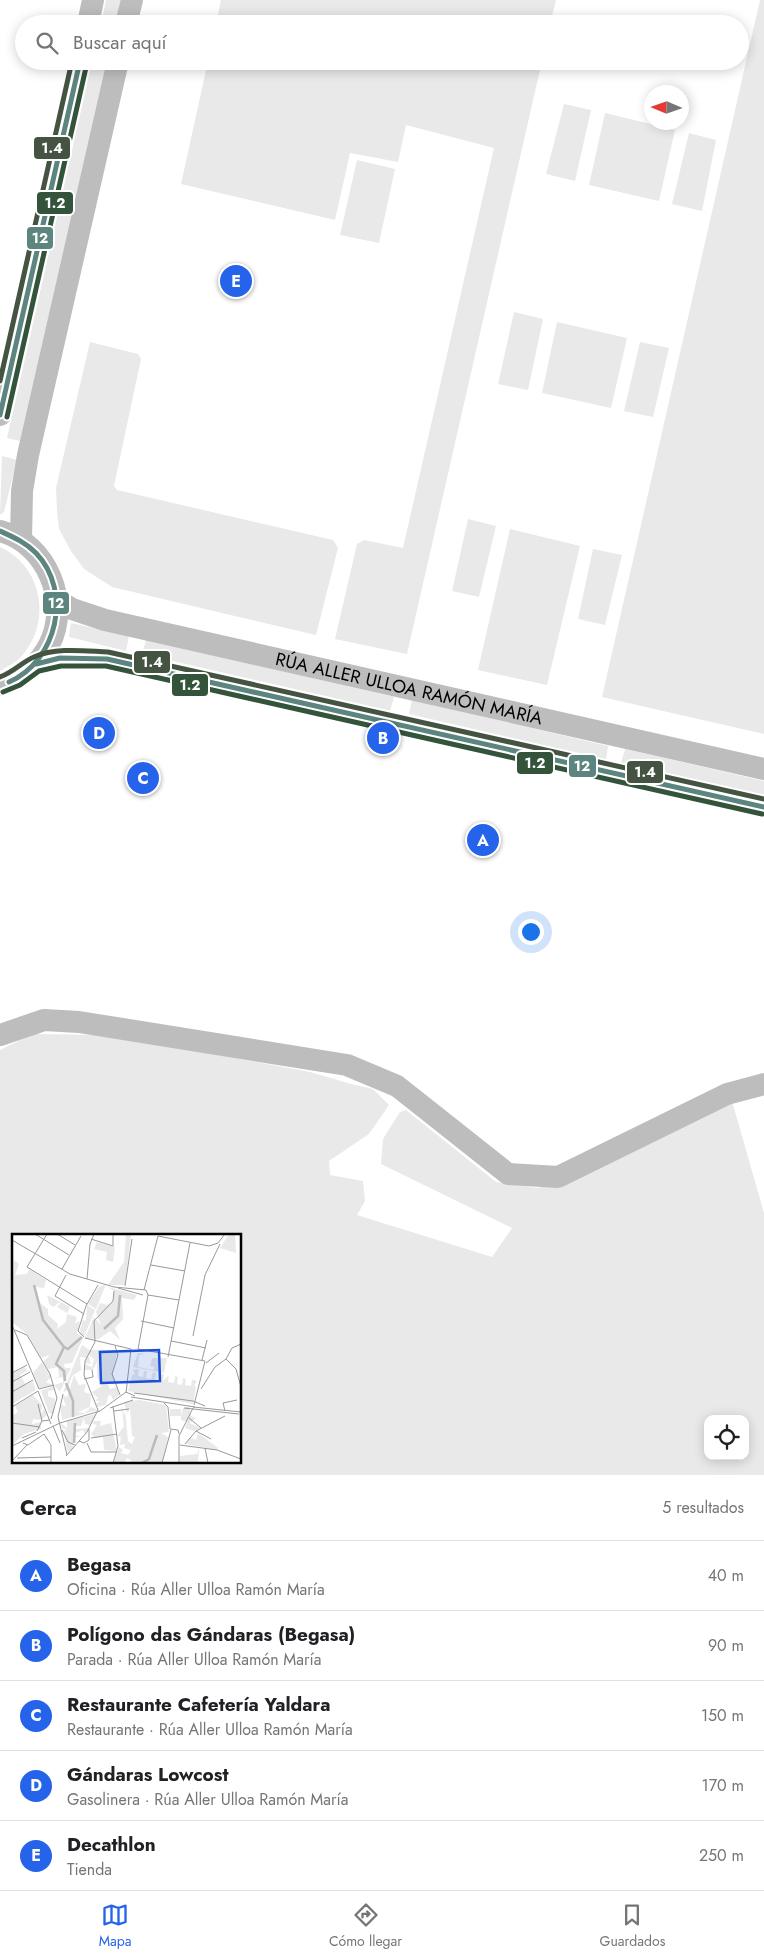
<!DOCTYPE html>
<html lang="es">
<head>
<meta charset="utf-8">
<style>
  :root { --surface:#fff; --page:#f6f6f6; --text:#202124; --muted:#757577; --line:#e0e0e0; --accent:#2563eb }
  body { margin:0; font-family:Jost,sans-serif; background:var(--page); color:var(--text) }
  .controls { position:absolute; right:15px; bottom:15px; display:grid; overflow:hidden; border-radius:10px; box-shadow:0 2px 12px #0003 }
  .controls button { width:45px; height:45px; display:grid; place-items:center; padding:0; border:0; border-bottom:1px solid var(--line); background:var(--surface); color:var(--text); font:25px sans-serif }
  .compass { position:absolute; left:644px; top:85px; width:45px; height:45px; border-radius:50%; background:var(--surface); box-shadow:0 2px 12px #0003; rotate:272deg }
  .you { position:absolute; left:530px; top:931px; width:18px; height:18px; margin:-12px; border:4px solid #fff; border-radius:50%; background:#1a73e8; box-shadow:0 0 0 8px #1a73e833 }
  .badge { display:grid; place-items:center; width:32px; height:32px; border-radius:50%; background:var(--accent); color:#fff; font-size:16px; font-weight:700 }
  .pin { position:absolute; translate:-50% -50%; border:2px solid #fff; box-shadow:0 1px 5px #0006 }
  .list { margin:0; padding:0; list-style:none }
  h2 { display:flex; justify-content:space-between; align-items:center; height:65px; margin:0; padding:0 20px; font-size:21px }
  h2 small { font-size:16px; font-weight:400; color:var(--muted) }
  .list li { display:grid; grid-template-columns:32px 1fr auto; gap:15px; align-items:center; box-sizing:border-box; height:70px; padding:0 20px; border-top:1px solid var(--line) }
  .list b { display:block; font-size:19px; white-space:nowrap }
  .list p { margin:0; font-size:16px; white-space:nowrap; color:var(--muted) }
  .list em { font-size:16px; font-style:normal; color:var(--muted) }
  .icon { flex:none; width:28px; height:28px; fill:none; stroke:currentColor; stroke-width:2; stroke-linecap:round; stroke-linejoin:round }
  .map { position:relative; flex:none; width:764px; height:1475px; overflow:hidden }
  .search { position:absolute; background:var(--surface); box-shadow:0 2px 12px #0003; left:15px; right:15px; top:15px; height:55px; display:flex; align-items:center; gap:12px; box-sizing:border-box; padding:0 18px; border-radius:28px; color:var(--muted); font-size:19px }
  .sheet { height:415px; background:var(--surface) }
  nav { display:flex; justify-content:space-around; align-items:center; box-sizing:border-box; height:70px; border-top:1px solid var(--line); background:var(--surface); font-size:14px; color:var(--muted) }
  nav a { display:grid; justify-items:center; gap:2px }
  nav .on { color:var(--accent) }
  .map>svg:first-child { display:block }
  .green { fill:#e9e9e9; fill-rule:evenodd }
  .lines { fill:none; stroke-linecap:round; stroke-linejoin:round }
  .minor { stroke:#bdbdbd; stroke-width:22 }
  .bus-1-casing { stroke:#fff; stroke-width:9 }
  .bus-2-casing { stroke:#fff; stroke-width:9 }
  .bus-3-casing { stroke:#fff; stroke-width:9 }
  .bus-1 { stroke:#5b857e; stroke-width:5 }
  .bus-2 { stroke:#33533a; stroke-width:5 }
  .bus-3 { stroke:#455442; stroke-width:5 }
  .labels { text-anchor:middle; stroke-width:5; stroke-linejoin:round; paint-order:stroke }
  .street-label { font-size:18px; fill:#000; stroke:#fff }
  .inset-river { fill:none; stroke:#bbb; stroke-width:2.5 }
  .inset-road { fill:none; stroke:#999; stroke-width:1 }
  .view { fill:#1d4ed8; fill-opacity:0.15; stroke:#1d4ed8; stroke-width:2.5 }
  .inset-edge { fill:none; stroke:#000; stroke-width:2.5 }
  .line-badge { stroke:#fff; stroke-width:2 }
  .badge-label { font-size:14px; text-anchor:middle; font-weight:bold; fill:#fff }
</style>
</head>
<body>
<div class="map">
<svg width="764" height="1475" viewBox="0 0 764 1475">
  <rect width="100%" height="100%" fill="#fff"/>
  <path class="green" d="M106,0h15l-6,24h-14z
    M221,0h335l-6,24h-334z
    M760,0h4v734l-162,-37z
    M92,61h15l-87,380 -13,-3z
    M208,61h334l-135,593 -72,-15 22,-95 7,-4 39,8 91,-400 -88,-23 -8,37 -48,-9 -15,67 -154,-36z
    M564,104l27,6 -16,71 -29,-7z
    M605,113l70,17 -16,71 -70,-16z
    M689,133l27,7 -14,71 -30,-7z
    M357,160l38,9 -16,74 -39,-8z
    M514,312l29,7 -15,71 -30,-6z
    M557,322l70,16 -16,70 -69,-15z
    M90,342l48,12 3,5 -27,127 3,4 216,50 5,8 -22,87 -204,-48 -28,-18 -13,-18 -12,-22 -2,-18 -1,-23z
    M640,342l29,6 -16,69 -29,-6z
    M2,456l15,4 -13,52 -4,3z
    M468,519l28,7 -17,71 -27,-6z
    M510,529l70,17 -33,139 -69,-15z
    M0,547c44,20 52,77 20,111 -5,5 -14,9 -20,13z
    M593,549l29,6 -17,70 -27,-6z
    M71,623l58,13 -3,15 -57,-14z
    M146,640l248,57 -4,14 -248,-57z
    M412,700l196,46 -2,14 -197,-46z
    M625,749l139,32v14l-143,-32z
    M33,1034l79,1 198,37 41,12 22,5 16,16 -20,29 -40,27 1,14 33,6 2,20 -8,14 135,42 20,-29 -131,-64 2,-25 17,-27 6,-2 90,72 41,6 30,-5 165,-82 32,112v262h-764v-425zM14,1235h226v226h-226zM708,1419h37v37h-37z"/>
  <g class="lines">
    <g class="minor">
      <path d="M88,24l5,-24"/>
      <path d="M126,24l6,-24"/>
      <path d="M0,415l80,-354"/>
      <path d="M0,531c47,12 71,72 49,114 -10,20 -29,33 -49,40"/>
      <path d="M21,540l1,-49 6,-36 90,-394"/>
      <path id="s1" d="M57,600l15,9 33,11 659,149"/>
      <path d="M36,664l24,-6 47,1 657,148"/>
      <path d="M0,1035l44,-15 35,2 268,43 50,21 111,88 50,3 169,-83 37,-10"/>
    </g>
    <g class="bus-1-casing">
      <path id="bus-1" d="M0,415l80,-354
        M0,531c13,6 25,11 36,22 37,39 21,108 -27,129
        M36,664l24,-6 47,1 657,148"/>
    </g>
    <g class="bus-2-casing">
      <path id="bus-2" d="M7,417l80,-354
        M3,692l17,-7 19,-14 22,-5h45l656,148"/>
    </g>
    <g class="bus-3-casing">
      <path id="bus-3" d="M0,381l72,-320
        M0,677c14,-5 22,-15 34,-20 23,-10 50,-6 74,-5l656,147"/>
    </g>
    <use href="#bus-1" class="bus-1"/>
    <use href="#bus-2" class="bus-2"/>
    <use href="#bus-3" class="bus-3"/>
  </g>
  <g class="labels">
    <g class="street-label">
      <text dy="6" stroke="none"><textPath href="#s1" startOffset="364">RÚA ALLER ULLOA RAMÓN MARÍA</textPath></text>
    </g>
  </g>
  <g transform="translate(12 1234)">
    <rect width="229" height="229" fill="#fff"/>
    <path d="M114,0h5l-6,51h-17l16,-23zM217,0h6l1,19 -16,-5zM85,8l18,5 -2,15 -7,-2 1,-8 -13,-3zM2,26l5,4 -4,11 12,-1 2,-5 17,11 -2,8 -8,-1 4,16 8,6v6l10,9 -1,5 9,-7 1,-8 10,3 -2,6 5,-2 -3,12 6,5 -11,25 -8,1 1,4h6l-11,24 -6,-7 9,-3v-5l-11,2 7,-2 -1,-10 -10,2 -5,-7 7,-7 -9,3 -13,-23 -16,-13zM94,50l-10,25 -8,-5 10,-16zM96,53l29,8 -3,5 -12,-2 1,21 -8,9 5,12 -10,-9 -11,8 -14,-1 9,-21 7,8 -5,-13 4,-9 8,2 6,-5v-9zM35,61l23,12 -3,6 -10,-6 3,-3 -1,-2 -5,5 -5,-3zM75,71l8,5 -11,27 -5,-3 4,-14 3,1zM70,111l8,5h26l1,3 -5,20 4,8 -8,3 2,5 7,-2 2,8 -6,5 -2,-5 -3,1 -2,9 -8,2 -2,-3 4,-3h-5l3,-3 -6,-6 10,-6 -5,-9v-15l-4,8h-9l1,-6 7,3 2,-8 -6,-5 3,10 -6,-1 1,-5 -6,-1 1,13 -9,6 -5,15 -4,1zM126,119l7,1 -6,1 -1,12 15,3 1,-3 -4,-1 2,-8h15l-3,15 -31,-6zM30,128l7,12 -5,3 6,-3 1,3 -5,5 7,3 -14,3 -6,-15zM13,133l2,4 -7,4 6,10 7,-4 3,9 -24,14v-30zM124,135l3,1 -1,6 5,1 1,-6h3l-1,7 5,1 2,-7 3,1 -1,7h5l1,-6h3l-1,7 6,-6 -1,7 6,1 1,-7 3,1 -1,7 5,1 1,-7 3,1 -1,6 6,1 1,-6h3l2,2 -3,3 2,2 -3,17 -65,-13 4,-16 3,-1 -2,-4zM62,141l5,10 7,-1 -2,8 9,3 -5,2h3l-1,10 -12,5 7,1 6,-6 7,3 -36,10 -2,-15 6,1 -4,-11 5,2zM41,152l1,4 -6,1v5l7,3 -1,15 -5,-1 -8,-22zM21,161l9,10 -1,10 3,-6 3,6 -6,5 -8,-1 -1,5 9,-2v7l-17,5 -12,11v-29l6,-4 -3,-6zM127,166l27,5 3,27 -8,1 7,4 -6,26h-32l1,-3 -4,-2 -3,5h-11l6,-16 4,3 -2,3 7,2 3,-5 -7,-2 1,-4 -5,1 1,-8 -4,-1 7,-10 -3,-22 3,12 1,-6 3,31 4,3 3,-7 -3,-1 -2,-27 -3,4 -3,-11zM177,172l2,10 5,2 -6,5 10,5 -6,3 -9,-3 2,-6 -6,-2v-4h-11v-7h11v7l2,-8zM84,180l-6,11 -5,-1 -1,-6 -3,8h-5l-1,3 14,-1 -4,6 -2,-4 -10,4 8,3h-6l-3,13 -5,1 -3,-20 3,-1 -5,-2 -1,-5 6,5v-7zM82,187h7l-1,5 11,-3 6,28 -13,-1 -1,-13 -8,1 -4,-4 6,-9 -4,-1zM186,199l20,15 -1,2 -31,-6 4,-7 6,3zM187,214l-1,15h-19l1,-7 17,-2z" fill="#e9e9e9"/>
    <path class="inset-river" d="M22,51l9,35 21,27M92,95l14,-13 2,-21M53,147l-1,-10 -8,-7 8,-17 4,2 14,-12M54,149l7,18v16M62,209l1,-20M130,229l7,-4 8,-24"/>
    <path class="inset-road" d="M23,0l34,21M35,0l-20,33 60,37M45,0l18,11M146,2l51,10 9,-3 7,-9M79,5l22,7v-12M0,6l58,34 44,13 32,3 2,5M139,31l34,6M50,35l19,-33M54,41l-11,21 29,18M75,45l3,-35 4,-10M113,52l7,-47M106,54l25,7M132,56l14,-54M136,61l31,5M129,87l33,7M0,91l27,64M3,96l12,5 23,39 7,24 -6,21M181,102l12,-61 15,-31M72,103l-6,-6 8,-25 12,-21M73,104l46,11M159,107l35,7M83,108l-1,-21 19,-20 1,-10M103,112l3,9 -6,19 8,21M126,115l67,12 -11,44M126,115l10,-54M156,123l22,-114M214,125l10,10 5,18M190,126l5,-20M194,129l13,-10M0,139l15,-8M72,145l9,-2 -1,-7M0,148l18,-10M27,155l15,-4M189,155l14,-22 11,-8 6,-11 9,-4M26,157l13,33M0,158l21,-12M114,159l5,-44M122,159l59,8 12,5M51,160l-5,23 9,38M119,163l64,10M152,169l4,4 2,22 8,1 1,4M26,170l4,17M101,172l5,40 -5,17M0,173l26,-16M181,173l48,5M98,174l23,-8M172,174l55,6M102,177l15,-2M213,177l-2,-8 14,-3M177,184l12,10M0,189l28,4M41,192l7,17M50,196l6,12 7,3M25,197l5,-10 8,-1M184,197l15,8M10,204l14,-6M79,204l26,-4M67,207l5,2 5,-3v-11M11,209l5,2 16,-11 7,11v18M75,209l4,9h26M173,210l11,-13 29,-15M168,211l37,5 24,9M0,212l48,-23 40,-12 26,-19 9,4M193,214l3,15M54,222l21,-24 11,-22 -14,-35 1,-14 10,-19M5,224l34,-1M0,227l15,-16M150,229l9,-33M167,229v-27l14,-28"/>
    <path class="view" d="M147,116l1,31 -59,2 -1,-31z"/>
    <rect width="229" height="229" class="inset-edge"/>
  </g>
  <g class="line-badge">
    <rect x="33" y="136" width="38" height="24" rx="5" fill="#455442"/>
    <rect x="36" y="191" width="38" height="24" rx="5" fill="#33533a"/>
    <rect x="26" y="226" width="28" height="24" rx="5" fill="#5b857e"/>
    <rect x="42" y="591" width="28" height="24" rx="5" fill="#5b857e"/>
    <rect x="133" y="650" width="38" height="24" rx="5" fill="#455442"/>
    <rect x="171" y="673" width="38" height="24" rx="5" fill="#33533a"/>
    <rect x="516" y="751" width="38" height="24" rx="5" fill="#33533a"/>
    <rect x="568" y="754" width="29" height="24" rx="5" fill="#5b857e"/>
    <rect x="626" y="760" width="38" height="24" rx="5" fill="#455442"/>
  </g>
  <g class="badge-label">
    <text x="52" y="153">1.4</text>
    <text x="55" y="208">1.2</text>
    <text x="40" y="243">12</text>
    <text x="56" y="608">12</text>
    <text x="152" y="667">1.4</text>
    <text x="190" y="690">1.2</text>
    <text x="535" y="768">1.2</text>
    <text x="582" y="771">12</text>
    <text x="645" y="777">1.4</text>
  </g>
</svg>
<div class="controls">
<button><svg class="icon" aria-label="locate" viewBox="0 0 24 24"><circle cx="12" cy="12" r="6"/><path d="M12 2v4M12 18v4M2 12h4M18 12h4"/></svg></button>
</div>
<svg class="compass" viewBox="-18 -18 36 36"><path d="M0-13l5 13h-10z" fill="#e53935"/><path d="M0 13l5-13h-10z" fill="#757577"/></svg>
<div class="you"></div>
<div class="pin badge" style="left:483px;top:840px">A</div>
<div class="pin badge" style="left:383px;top:738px">B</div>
<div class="pin badge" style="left:143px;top:778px">C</div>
<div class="pin badge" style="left:99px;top:733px">D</div>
<div class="pin badge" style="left:236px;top:281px">E</div>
<div class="search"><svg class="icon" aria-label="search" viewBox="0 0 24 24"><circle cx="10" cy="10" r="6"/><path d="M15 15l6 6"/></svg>Buscar aquí</div>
</div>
<section class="sheet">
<h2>Cerca<small>5 resultados</small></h2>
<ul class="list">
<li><span class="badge">A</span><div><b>Begasa</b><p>Oficina · Rúa Aller Ulloa Ramón María</p></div><em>40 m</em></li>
<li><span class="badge">B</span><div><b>Polígono das Gándaras (Begasa)</b><p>Parada · Rúa Aller Ulloa Ramón María</p></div><em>90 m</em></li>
<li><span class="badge">C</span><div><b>Restaurante Cafetería Yaldara</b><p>Restaurante · Rúa Aller Ulloa Ramón María</p></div><em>150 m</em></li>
<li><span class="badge">D</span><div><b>Gándaras Lowcost</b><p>Gasolinera · Rúa Aller Ulloa Ramón María</p></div><em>170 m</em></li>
<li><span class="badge">E</span><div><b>Decathlon</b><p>Tienda</p></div><em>250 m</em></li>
</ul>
</section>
<nav>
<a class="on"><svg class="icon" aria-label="map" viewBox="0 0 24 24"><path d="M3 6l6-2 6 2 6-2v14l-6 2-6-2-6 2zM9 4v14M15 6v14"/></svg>Mapa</a>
<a><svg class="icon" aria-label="directions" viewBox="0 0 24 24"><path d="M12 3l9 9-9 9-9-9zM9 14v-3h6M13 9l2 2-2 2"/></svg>Cómo llegar</a>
<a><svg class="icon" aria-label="saved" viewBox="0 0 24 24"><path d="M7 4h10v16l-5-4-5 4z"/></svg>Guardados</a>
</nav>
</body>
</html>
